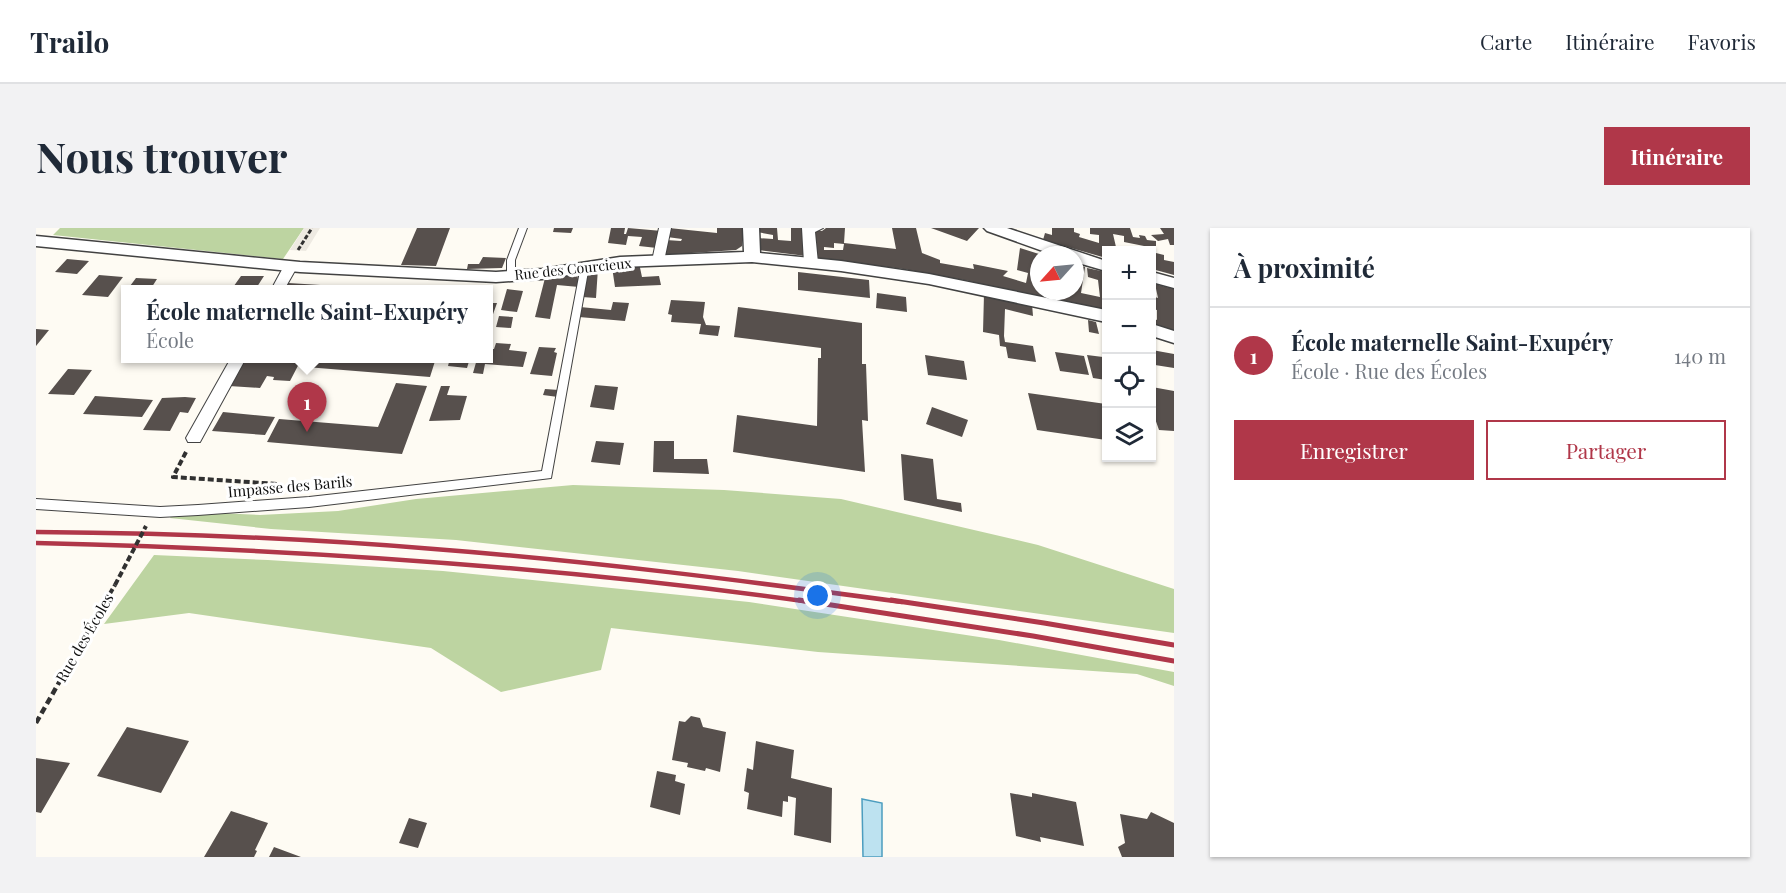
<!DOCTYPE html>
<html lang="fr">
<head>
<meta charset="utf-8">
<style>
  :root { --surface:#fff; --page:#f2f2f3; --text:#1f2937; --muted:#747a83; --line:#e0e1e3; --accent:#b03749 }
  body { margin:0; font-family:"Playfair Display",serif; background:var(--page); color:var(--text) }
  .controls { position:absolute; right:18px; top:18px; display:grid; overflow:hidden; border-radius:0px; box-shadow:0 2px 4px #0004 }
  .controls button { width:54px; height:54px; display:grid; place-items:center; padding:0; border:0; border-bottom:2px solid var(--line); background:var(--surface); color:var(--text); font:30px sans-serif }
  .compass { position:absolute; left:994px; top:18px; width:54px; height:54px; border-radius:50%; background:var(--surface); box-shadow:0 2px 4px #0004; rotate:243deg }
  .you { position:absolute; left:782px; top:368px; width:21px; height:21px; margin:-15px; border:4px solid #fff; border-radius:50%; background:#1a73e8; box-shadow:0 0 0 9px #1a73e833 }
  .badge { display:grid; place-items:center; width:39px; height:39px; border-radius:50%; background:var(--accent); color:#fff; font-size:20px; font-weight:700 }
  .pin { position:absolute; translate:-50% -50px; filter:drop-shadow(0 2px 3px #0008) }
  .pin::after { content:''; position:absolute; top:32px; width:21px; height:18px; background:inherit; clip-path:polygon(0 0,100% 0,50% 100%) }
  .popup { position:absolute; left:85px; top:57px; width:372px; height:78px; box-sizing:border-box; display:grid; place-content:center; border-radius:0px; background:var(--surface); filter:drop-shadow(0 2px 4px #0005); font-size:20px; white-space:nowrap; color:var(--muted) }
  .popup b { font-size:22px; color:var(--text) }
  .popup::after { content:''; position:absolute; left:50%; top:100%; margin-left:-12px; border:12px solid transparent; border-top-color:var(--surface) }
  .list { margin:0; padding:0; list-style:none }
  h2 { display:flex; justify-content:space-between; align-items:center; height:78px; margin:0; padding:0 24px; font-size:26px }
  h2 small { font-size:20px; font-weight:400; color:var(--muted) }
  .list li { display:grid; grid-template-columns:39px 1fr auto; gap:18px; align-items:center; box-sizing:border-box; height:96px; padding:0 24px; border-top:2px solid var(--line) }
  .list b { display:block; font-size:22px; white-space:nowrap }
  .list p { margin:0; font-size:20px; white-space:nowrap; color:var(--muted) }
  .list em { font-size:20px; font-style:normal; color:var(--muted) }
  .actions { display:flex; gap:12px; padding:18px 24px }
  .actions a { flex:1; padding:14px 0; border:2px solid var(--accent); border-radius:0px; text-align:center; font-size:21px; color:var(--accent) }
  .actions .main { background:var(--accent); color:#fff }
  .icon { flex:none; width:33px; height:33px; fill:none; stroke:currentColor; stroke-width:2; stroke-linecap:round; stroke-linejoin:round }
  .map { position:relative; flex:none; width:1138px; height:629px; overflow:hidden; border-radius:0px }
  header { display:flex; align-items:center; gap:36px; box-sizing:border-box; height:84px; padding:0 30px; background:var(--surface); border-bottom:2px solid var(--line) }
  header strong { font-size:28px }
  nav { display:flex; gap:33px; margin-inline-start:auto; font-size:21px }
  .intro { display:flex; align-items:center; justify-content:space-between; box-sizing:border-box; height:144px; padding:0 36px }
  h1 { margin:0; font-size:42px }
  .button { padding:15px 27px; border-radius:0px; background:var(--accent); color:#fff; font-size:21px; font-weight:700 }
  main { display:flex; gap:36px; padding:0 36px }
  aside { flex:1; background:var(--surface); border-radius:0px; box-shadow:0 2px 4px #0004 }
  .map>svg:first-child { display:block }
  .forest { fill:#bdd4a1 }
  .plaza { fill:#eeeae2 }
  .water { fill:#bde2f0; stroke:#4c9dbf; stroke-width:1.5 }
  .building { fill:#57504d; fill-rule:evenodd }
  .lines { fill:none; stroke-linecap:round; stroke-linejoin:round }
  .service-casing { stroke:#424242; stroke-width:2 }
  .pedestrian-casing { stroke:#424242; stroke-width:2 }
  .minor-casing { stroke:#424242; stroke-width:3 }
  .path-far2 { stroke:#313131; stroke-width:3; stroke-dasharray:4.5 2; stroke-linecap:butt }
  .path-far1 { stroke:#313131; stroke-width:4; stroke-dasharray:6 3; stroke-linecap:butt }
  .path { stroke:#313131; stroke-width:4.5; stroke-dasharray:7 4; stroke-linecap:butt }
  .service { fill:#fff; fill-rule:evenodd }
  .pedestrian { fill:#fff; fill-rule:evenodd }
  .minor { fill:#fff; fill-rule:evenodd }
  .rail-far1 { stroke:#b03749; stroke-width:4.5 }
  .rail { stroke:#b03749; stroke-width:5 }
  .path-bridge { stroke:#313131; stroke-width:4; stroke-dasharray:6 3; stroke-linecap:butt }
  .labels { text-anchor:middle; stroke-width:6; stroke-linejoin:round; paint-order:stroke }
  .far-street-label { font-size:14px; fill:#0f0f0f; stroke:#fff }
  .street-label { font-size:15px; fill:#0f0f0f; stroke:#fff }
</style>
</head>
<body>
<header>
<strong>Trailo</strong>
<nav><a>Carte</a><a>Itinéraire</a><a>Favoris</a></nav>
</header>
<div class="intro"><h1>Nous trouver</h1><a class="button">Itinéraire</a></div>
<main>
<div class="map">
<svg width="1138" height="629" viewBox="0 0 1138 629">
  <rect width="100%" height="100%" fill="#fefbf3"/>
  <path class="forest" d="M24,0h244l-21,31 -230,-24z
    M537,257l151,5 117,9 197,46 136,44v44l-436,-62 -282,-31 -185,-11 -101,-11 5,-7 85,4 78,-4 78,-12z
    M118,327l114,5 175,11 306,31 250,38 175,32v14l-37,-12 -319,-22 -207,-24 -10,42 -100,22 -70,-44 -242,-35 -85,11z"/>
  <path class="plaza" d="M268,0h16l-14,23 -16,-1z"/>
  <path class="water" d="M826,571l20,4v54h-19z"/>
  <path class="building" d="M381,0h33l-14,38 -35,-1z
    M518,0h19l-2,5 -18,-1z
    M575,0h14l-1,6h2l2,-6 34,3 -5,17 -18,-2 3,-9 -14,-1 -2,9 -18,-2z
    M633,0l48,5v-5h25v18l-6,4 -74,5 4,-15 15,1 1,-2 -15,-2z
    M721,0h20l1,12 13,1v-13h14l1,28 -47,-6 -2,-12 16,1v-4l-16,-3z
    M790,0h19l-1,15 52,6 -4,-21h24l6,25 18,7v3l34,6 -1,-5 35,7 -5,5 23,7 2,-10 -11,-3 3,-22 19,6v37h36v-27l10,3 -4,26 19,4 -2,-17 -10,-3 -1,-9 19,4v40l-91,-19 -46,-12 -66,-12 -92,-12 -1,-28 12,2zM798,15l10,1 -1,6h-19v-3l10,1z
    M895,0h48l-12,13z
    M1016,0h22v4l6,2 -1,3 20,6v-8l-9,-1v-6h40l3,9 7,1 -1,-3 6,1 2,4 9,1v12l8,2v5l10,2v13l-22,-6v-19h-7l-1,-4 -20,-4v-6l-11,-2 3,13 9,3h-19v8l-63,-18 2,-7 7,2z
    M1124,0h14v17h-4l-2,-6 -10,2 -7,-6 13,-1z
    M447,29l23,1 -4,10 -35,1 1,-5h11z
    M31,31l22,2 -12,13 -22,-2z
    M603,35l3,14 17,-1 2,9 -46,2 -3,-20z
    M562,40l-2,30 -14,-1 5,-27z
    M541,44l2,15 -22,-2 -7,34 -15,-2 10,-39z
    M762,44l71,8 1,18 -72,-8z
    M63,47l24,2 -15,20 -26,-2z
    M205,48h23l-9,14h-24z
    M100,50l21,1 -7,11h-23z
    M252,55l65,4 15,-1 -1,4h-83z
    M1119,56l19,5v42l-22,-6v-7l5,2v-10l-5,-1v-13l6,2z
    M471,61l16,2 -6,21 -16,-2z
    M841,65l29,4 1,15 -31,-4z
    M948,66l48,10 1,12 -28,-7 -1,27 1,6 28,4 3,16 -28,-4 -2,-11 -6,-1 -1,-11 -16,-3z
    M635,72l34,2 -2,15 3,8 14,1 -2,10 -19,-2 2,-10 -30,-2 1,-7 -4,-1z
    M577,74l16,1 -4,18 -46,-4 1,-10 31,3z
    M453,75h8l-5,14h-3z
    M702,79l124,16v41h4l2,57 -6,-1 3,52 -132,-20 4,-37 80,11 1,-68h3v-10l-87,-11z
    M463,88l14,1 -2,11 -15,-1z
    M1052,92l8,2 3,12 -10,-2z
    M0,101l13,1 -13,16z
    M460,115l15,1 -2,6 18,2 -4,15 -38,-3 -2,10 -10,-1 4,-14 12,-1 1,-9h4z
    M503,119l17,1 -2,4 3,1 -5,23 -22,-2z
    M1116,122l22,4v14l-19,-3z
    M1019,124l29,4 5,19 -29,-4z
    M889,127l39,6 3,19 -39,-5z
    M1051,127l16,2 3,6v17l-13,-2z
    M209,130h57l-12,23 -17,-1 1,-3 -7,-1 -7,12 -31,-2z
    M274,130h126l-6,19 -124,-10z
    M414,130h20l-3,10 -19,-2z
    M32,141l24,1 -18,25 -26,-1z
    M360,155l31,3 -25,68 -135,-12 12,-23 99,8z
    M559,157l23,2 -4,23 -24,-3z
    M405,158h9l-3,9 20,1 -7,24 -31,1z
    M1116,159l22,4v40l-15,-1 -7,-20z
    M509,161l14,1 -1,7 -15,-2z
    M992,165l78,11v36l-69,-10z
    M59,168l58,4 -11,17 -59,-3z
    M149,169l11,1 -8,15 -8,-1 -10,19 -27,-1 19,-32z
    M896,179l36,13 -6,17 -36,-13z
    M187,184l52,5 -10,18 -53,-4z
    M560,213l28,2 -4,22 -29,-3z
    M618,213h20v18h33l2,15 -56,-2z
    M865,226l32,5 4,40 24,4 1,9 -58,-12z
    M655,488l9,2 3,9 23,5 -6,40 -14,-4 -1,3 -18,-4 1,-4 -16,-3 7,-39 6,1z
    M91,499l62,14 -28,52 -64,-17z
    M720,513l38,9 -3,28 41,10 -1,55 -37,-8 2,-37 -8,-2v6l-5,-1 -1,16 -35,-8 2,-16 -5,-2 3,-23 6,2z
    M0,530l34,5 -29,50 -5,-1z
    M621,543l19,4 -1,6 10,3 -5,31 -30,-8z
    M974,565l22,4v-4l44,9 8,44 -44,-9 1,5 -25,-6z
    M195,583l37,12 -13,27 2,1 -3,6h-50z
    M1115,584l23,11v34h-52l-4,-10 7,-4 -5,-29 27,5z
    M373,590l18,5 -9,25 -19,-5z
    M238,619l27,10h-32z"/>
  <g class="lines">
    <g class="service-casing">
      <path id="service" d="M483,0h8l-12,32v15l-4,3 -4,-3v-15z
        M549,35l4,3 -38,212 -242,29 -111,8 -38,2 -124,-8v-10l124,8 38,-2 111,-8 233,-26 39,-205z"/>
    </g>
    <g class="pedestrian-casing">
      <path id="pedestrian" d="M623,0h12l-7,33 -6,4 -6,-4z
        M766,0h21l-8,4 3,31 -2,3 -5,1 -7,-4z
        M254,35l7,4 -13,23h-13l14,-26z
        M195,130h15l-46,84h-12l-2,-4z"/>
    </g>
    <g class="minor-casing">
      <path id="minor" d="M707,0h16l1,25 81,8 88,13 177,36v12l-177,-38 -88,-13 -89,-9 -132,5 -78,12 -46,3 -196,-10 -264,-26v-10l264,26 196,10 46,-3 78,-12 124,-5z
        M948,0h23l99,33v10l-31,-9v-7h-21l-67,-24z
        M1116,44l22,6v10l-22,-6z
        M1116,96l22,7v12l-22,-7z"/>
    </g>
    <path class="path-far2" d="M262,22l14,-22"/>
    <path class="path-far1" d="M150,224l-13,25 105,7
      M69,374l10,-17"/>
    <path class="path" d="M0,495l70,-123"/>
    <use href="#service" class="service"/>
    <use href="#pedestrian" class="pedestrian"/>
    <use href="#minor" class="minor"/>
    <path class="rail-far1" d="M0,304c133,1 266,6 398,17 157,12 312,32 468,53
      M0,315c259,6 517,23 774,59"/>
    <path class="rail" d="M763,372l234,36 141,25
      M855,372l153,23 130,22"/>
    <path class="path-bridge" d="M79,357l31,-59"/>
  </g>
  <g class="labels">
    <g class="far-street-label">
      <text transform="translate(537 41) rotate(-6)" y="5">Rue des Courcieux</text>
    </g>
    <g class="street-label">
      <text transform="translate(254 259) rotate(-5)" y="5">Impasse des Barils</text>
      <text transform="translate(49 410) rotate(-60)" y="5">Rue des Écoles</text>
    </g>
  </g>
</svg>
<div class="controls">
<button>+</button>
<button>−</button>
<button><svg class="icon" aria-label="locate" viewBox="0 0 24 24"><circle cx="12" cy="12" r="6"/><path d="M12 2v4M12 18v4M2 12h4M18 12h4"/></svg></button>
<button><svg class="icon" aria-label="layers" viewBox="0 0 24 24"><path d="M12 4l9 5-9 5-9-5zM3 14l9 5 9-5"/></svg></button>
</div>
<svg class="compass" viewBox="-18 -18 36 36"><path d="M0-13l5 13h-10z" fill="#e53935"/><path d="M0 13l5-13h-10z" fill="#747a83"/></svg>
<div class="you"></div>
<div class="pin badge" style="left:271px;top:204px">1</div>
<div class="popup"><b>École maternelle Saint-Exupéry</b>École</div>
</div>
<aside>
<h2>À proximité<small></small></h2>
<ul class="list">
<li><span class="badge">1</span><div><b>École maternelle Saint-Exupéry</b><p>École · Rue des Écoles</p></div><em>140 m</em></li>
</ul>
<div class="actions"><a class="main">Enregistrer</a><a>Partager</a></div>
</aside>
</main>
</body>
</html>
